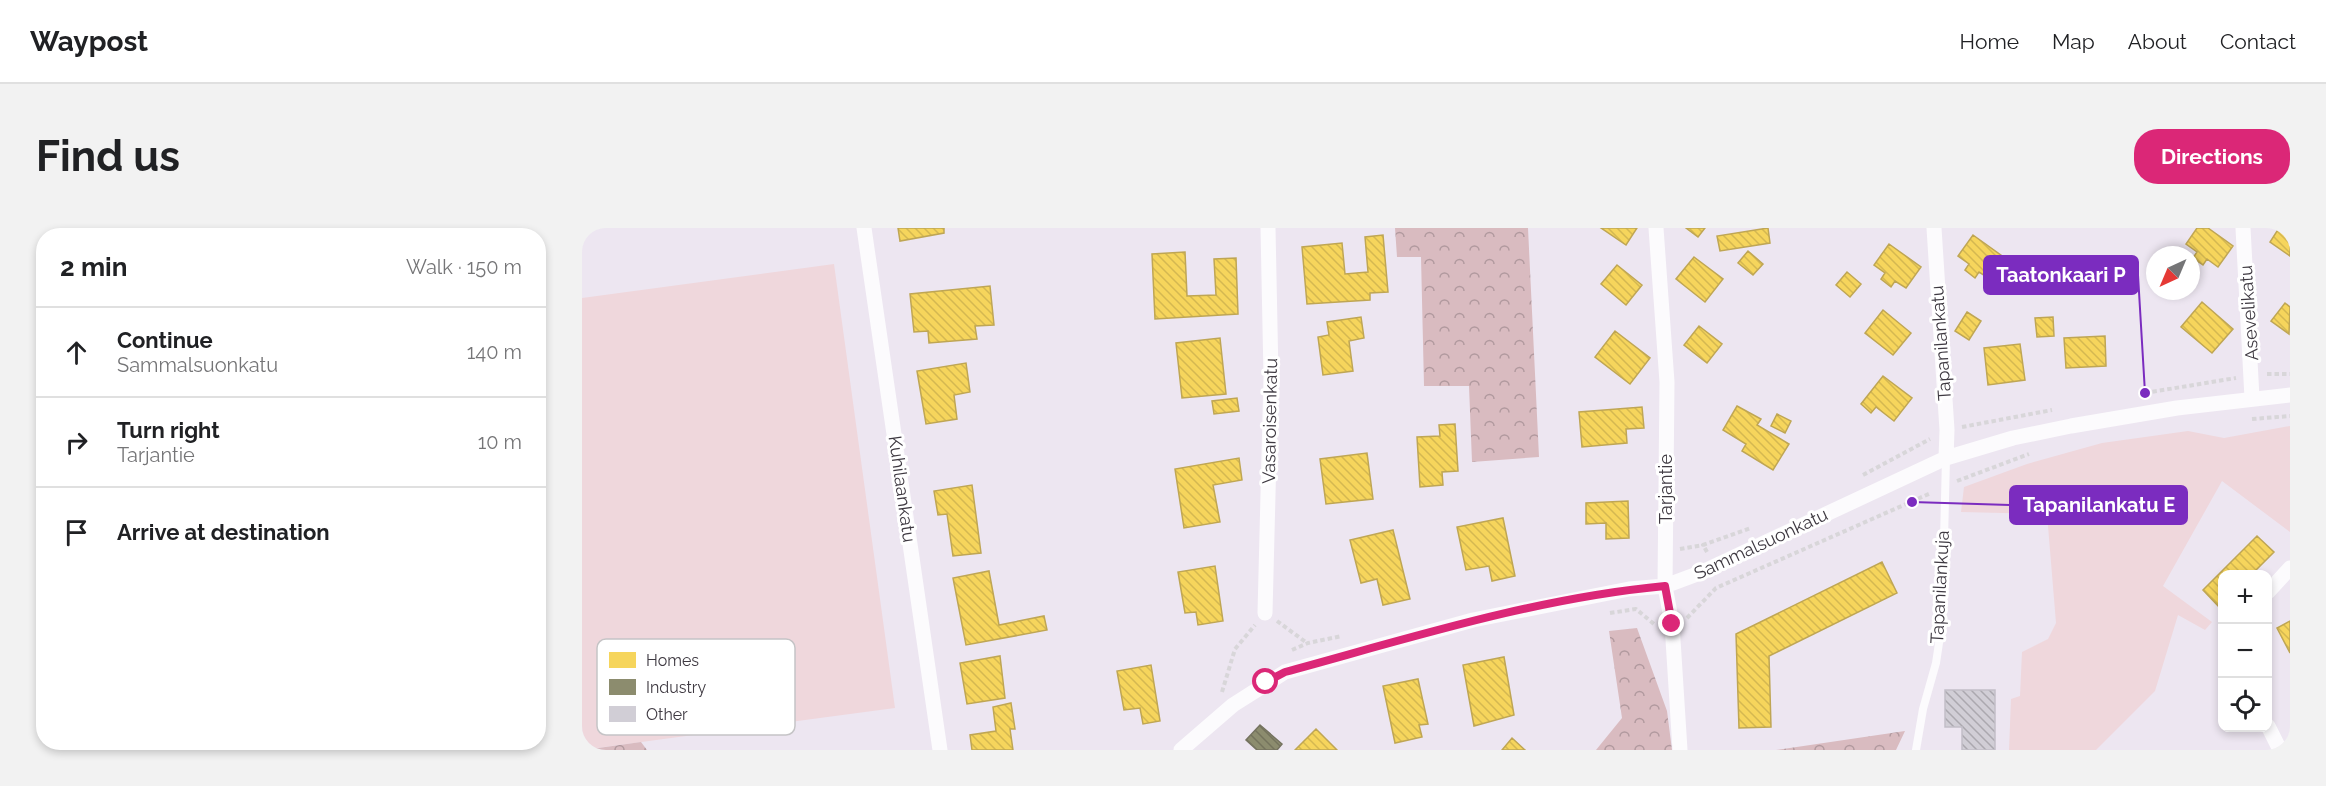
<!DOCTYPE html>
<html lang="en">
<head>
<meta charset="utf-8">
<style>
  :root { --surface:#fff; --page:#f2f2f2; --text:#202124; --muted:#757577; --line:#e0e0e0; --accent:#db2777 }
  body { margin:0; font-family:Raleway,sans-serif; background:var(--page); color:var(--text) }
  .controls { position:absolute; right:18px; bottom:18px; display:grid; overflow:hidden; border-radius:12px; box-shadow:0 3px 9px #0003 }
  .controls button { width:54px; height:54px; display:grid; place-items:center; padding:0; border:0; border-bottom:2px solid var(--line); background:var(--surface); color:var(--text); font:30px sans-serif }
  .compass { position:absolute; left:1564px; top:18px; width:54px; height:54px; border-radius:50%; background:var(--surface); box-shadow:0 3px 9px #0003; rotate:224deg }
  .stop { position:absolute; width:18px; height:18px; margin:-14px; border:4px solid #db2777; border-radius:50%; background:#fff }
  .stop.end { background:#db2777; border-color:#fff; box-shadow:0 2px 6px #0008 }
  .list { margin:0; padding:0; list-style:none }
  h2 { display:flex; justify-content:space-between; align-items:center; height:78px; margin:0; padding:0 24px; font-size:26px }
  h2 small { font-size:20px; font-weight:400; color:var(--muted) }
  .list li { display:grid; grid-template-columns:39px 1fr auto; gap:18px; align-items:center; box-sizing:border-box; height:90px; padding:0 24px; border-top:2px solid var(--line) }
  .list b { display:block; font-size:22px; white-space:nowrap }
  .list p { margin:0; font-size:20px; white-space:nowrap; color:var(--muted) }
  .list em { font-size:20px; font-style:normal; color:var(--muted) }
  .icon { flex:none; width:33px; height:33px; fill:none; stroke:currentColor; stroke-width:2; stroke-linecap:round; stroke-linejoin:round }
  .map { position:relative; flex:none; width:1708px; height:522px; overflow:hidden; border-radius:24px }
  header { display:flex; align-items:center; gap:36px; box-sizing:border-box; height:84px; padding:0 30px; background:var(--surface); border-bottom:2px solid var(--line) }
  header strong { font-size:28px }
  nav { display:flex; gap:33px; margin-inline-start:auto; font-size:21px }
  .intro { display:flex; align-items:center; justify-content:space-between; box-sizing:border-box; height:144px; padding:0 36px }
  h1 { margin:0; font-size:42px }
  .button { padding:15px 27px; border-radius:24px; background:var(--accent); color:#fff; font-size:21px; font-weight:700 }
  main { display:flex; gap:36px; padding:0 36px }
  aside { flex:1; background:var(--surface); border-radius:24px; box-shadow:0 3px 9px #0003 }
  .map>svg:first-child { display:block }
  .green { fill:#efd7dc }
  .forest { fill:url(#forest-crowns) }
  .homes { fill:url(#homes-back-hatch); stroke:#bfa654; stroke-width:1.5 }
  .industry { fill:url(#industry-back-hatch); stroke:#757360; stroke-width:1.5 }
  .building { fill:url(#building-back-hatch); stroke:#c2bfc8; stroke-width:1.5 }
  .lines { fill:none; stroke-linecap:round; stroke-linejoin:round }
  .path { stroke:#d8d6d9; stroke-width:4; stroke-dasharray:4.5 3; stroke-linecap:butt }
  .lane { stroke:#fcfbfd; stroke-width:8 }
  .street { stroke:#fcfbfd; stroke-width:15 }
  .route { stroke:#db2777; stroke-width:8 }
  .labels { text-anchor:middle; stroke-width:6; stroke-linejoin:round; paint-order:stroke }
  .street-label { font-size:18px; fill:#3e3941; stroke:#fff }
  .key { fill:#fff; stroke:#c5c4c6; stroke-width:1.5 }
  .key-label { font-size:16px; fill:#3e3941 }
  .leader { fill:none; stroke:#7b2cbf; stroke-width:2 }
  .callout-dot { fill:#7b2cbf; stroke:#fff; stroke-width:2 }
  .callout { fill:#7b2cbf; stroke:#7b2cbf; stroke-width:2 }
  .callout-label { font-size:20px; text-anchor:middle; font-weight:bold; fill:#fff }
</style>
</head>
<body>
<header>
<strong>Waypost</strong>
<nav><a>Home</a><a>Map</a><a>About</a><a>Contact</a></nav>
</header>
<div class="intro"><h1>Find us</h1><a class="button">Directions</a></div>
<main>
<aside>
<h2>2 min<small>Walk · 150 m</small></h2>
<ul class="list">
<li><svg class="icon" aria-label="ahead" viewBox="0 0 24 24"><path d="M12 20V5M6 11l6-6 6 6"/></svg><div><b>Continue</b><p>Sammalsuonkatu</p></div><em>140 m</em></li>
<li><svg class="icon" aria-label="right" viewBox="0 0 24 24"><path d="M7 20v-9h11M14 6l5 5-5 5"/></svg><div><b>Turn right</b><p>Tarjantie</p></div><em>10 m</em></li>
<li><svg class="icon" aria-label="arrive" viewBox="0 0 24 24"><path d="M6 21V4h12l-3 4 3 4H6"/></svg><div><b>Arrive at destination</b></div></li>
</ul>
</aside>
<div class="map">
<svg width="1708" height="522" viewBox="0 0 1708 522">
  <defs>
    <pattern id="forest-crowns" width="20" height="18" patternUnits="userSpaceOnUse" patternTransform="scale(1.5)"><rect width="20" height="18" fill="#d9bbc0"/><path d="M2 6a3 3 0 1 1 6 0M12 15a3 3 0 1 1 6 0" fill="none" stroke="#b1999e"/></pattern>
    <pattern id="homes-back-hatch" width="6" height="6" patternUnits="userSpaceOnUse" patternTransform="scale(1.5)"><rect width="6" height="6" fill="#f6d55c"/><path d="M-1 5l2 2M0 0l6 6M5-1l2 2" fill="none" stroke="#d4b851"/></pattern>
    <pattern id="industry-back-hatch" width="6" height="6" patternUnits="userSpaceOnUse" patternTransform="scale(1.5)"><rect width="6" height="6" fill="#8c8c6e"/><path d="M-1 5l2 2M0 0l6 6M5-1l2 2" fill="none" stroke="#74735c"/></pattern>
    <pattern id="building-back-hatch" width="6" height="6" patternUnits="userSpaceOnUse" patternTransform="scale(1.5)"><rect width="6" height="6" fill="#d1ced6"/><path d="M-1 5l2 2M0 0l6 6M5-1l2 2" fill="none" stroke="#aba8af"/></pattern>
  </defs>
  <rect width="100%" height="100%" fill="#ede6f1"/>
  <path class="green" d="M252,36l61,444 -313,42v-452z
    M1708,198v106l-68,-51 -59,105 49,36 -7,8 -27,-15 -23,76 -59,59h-87l2,-51 9,-3 2,-44 26,-13 8,-16 -9,-109 -86,-2 3,-25 63,-23 75,-21 86,-12 36,7z"/>
  <path class="forest" d="M813,0h133l11,229 -67,5 -3,-76h-45l-3,-129h-24z
    M1055,400l30,83 5,39h-76l26,-32 -13,-87z
    M1323,503l-9,19h-120z
    M59,514l6,8h-63z"/>
  <path class="homes" d="M316,0h46v5l-44,8z
    M1019,0h36l-11,17z
    M1104,0h19l-7,9z
    M1186,0l2,15 -50,8 -3,-15z
    M1615,0h11l25,18 -15,21 -11,-8 -4,6 -10,-7 4,-6 -11,-8z
    M1697,0h11v28l-20,-14z
    M801,7l5,57 -18,1v7l-63,4 -5,-57 40,-4 3,31 23,-2 -3,-35z
    M1391,7l32,23 -15,21 -11,-7 -4,6 -10,-8 4,-6 -11,-8z
    M1307,16l32,23 -15,21 -11,-7 -4,6 -10,-8 4,-6 -11,-8z
    M1166,23l15,13 -10,11 -15,-12z
    M603,24l2,44 29,-1 -2,-36 22,-1 2,56 -83,5 -3,-65z
    M1112,29l29,22 -18,23 -29,-23z
    M1035,37l25,20 -16,20 -25,-21z
    M1265,44l14,12 -11,13 -14,-12z
    M408,58l4,39 -19,1 2,13 -48,4 -1,-12 -14,1 -4,-38z
    M1620,74l31,27 -21,24 -31,-26z
    M1703,75l5,4 -1,27 -18,-13z
    M1301,82l28,23 -18,22 -28,-22z
    M1385,84l14,9 -12,19 -14,-9z
    M779,89l3,21 -15,3 4,30 -30,4 -5,-38 11,-2 -2,-13z
    M1471,89l1,19 -17,1 -2,-19z
    M1117,98l23,18 -15,19 -23,-18z
    M1033,103l35,27 -20,26 -35,-27z
    M1523,108l1,30 -40,2 -2,-30z
    M638,110l6,56 -44,4 -6,-55z
    M1438,116l5,36 -37,5 -4,-37z
    M384,135l4,29 -16,3 3,24 -31,5 -9,-53z
    M1301,148l29,22 -18,23 -18,-14 -5,6 -10,-9z
    M655,170l2,13 -25,3 -2,-13z
    M1155,178l24,13 -4,6 32,19 -16,26 -31,-19 4,-7 -23,-14z
    M1060,179l2,21 -18,1 1,14 -45,4 -3,-35z
    M1195,186l14,7 -6,12 -14,-7z
    M873,196l3,47 -16,1 1,13 -23,2 -3,-50 23,-1 -1,-11z
    M785,225l6,46 -47,5 -6,-45z
    M657,230l3,22 -29,5 7,37 -36,6 -9,-59z
    M390,257l9,68 -28,3 -6,-42 -9,1 -4,-24z
    M1046,273l1,37 -23,1v-16l-20,1v-21z
    M921,290l12,58 -23,5 -3,-15 -23,4 -9,-43z
    M811,302l17,69 -27,6 -6,-26 -16,4 -11,-43z
    M1675,308l17,16 -22,22h-30v36l-19,-20z
    M1300,334l15,31 -128,63 2,71 -32,1 -3,-94z
    M633,338l8,55 -25,4 -2,-13 -11,1 -7,-41z
    M407,343l10,54 45,-9 3,14 -81,15 -13,-67z
    M1708,393v32l-13,-25z
    M418,428l5,42 -38,6 -7,-41z
    M922,429l10,58 -40,11 -11,-61z
    M569,437l9,56 -17,3 -3,-16 -16,2 -7,-39z
    M836,451l10,45 -9,1 3,12 -27,6 -12,-57z
    M429,475l4,26h-5l3,21h-41l-2,-15 26,-4 -3,-24z
    M734,501l21,21h-42z
    M930,510l13,12h-23z"/>
  <path class="industry" d="M678,497l22,19 -5,6h-20l-11,-10z"/>
  <path class="building" d="M1363,462h50v60h-33v-23h-17z"/>
  <g class="lines">
    <path class="path" d="M1685,146h23
      M1563,165l91,-15
      M1670,191l38,-3
      M1380,199l90,-17
      M1281,247l67,-36
      M1375,253l72,-27
      M1098,321l23,-4
      M1125,324l-4,-7 48,-17
      M1028,385l26,-4 18,15
      M1105,390l29,-30 215,-95
      M695,393l30,22
      M710,422l16,-7 34,-7
      M640,464l13,-43 20,-24"/>
    <path class="lane" d="M1334,522l7,-41 13,-46 6,-40 4,-165"/>
    <path class="street" d="M282,0l76,522
      M1074,0l11,154 -2,204 7,38 8,126
      M1352,0l13,202 -1,28
      M1661,0l9,170
      M1686,364l22,-24
      M683,385l6,-237 -3,-148
      M1686,498l12,24
      M599,522l52,-45 52,-33 188,-52 156,-31 36,-3 35,-13 246,-115 67,-20 58,-12 106,-18 113,-13"/>
  </g>
  <g class="lines">
    <path class="route" d="M684,454l19,-10c125,-34 251,-74 380,-86l7,38"/>
  </g>
  <g class="labels">
    <g class="street-label">
      <text transform="translate(1667 85) rotate(-94)" y="6">Asevelikatu</text>
      <text transform="translate(1359 115) rotate(-94)" y="6">Tapanilankatu</text>
      <text transform="translate(688 193) rotate(-89)" y="6">Vasaroisenkatu</text>
      <text transform="translate(320 261) rotate(82)" y="6">Kuhilaankatu</text>
      <text transform="translate(1084 261) rotate(-90)" y="6">Tarjantie</text>
      <text transform="translate(1179 316) rotate(-25)" y="6">Sammalsuonkatu</text>
      <text transform="translate(1358 359) rotate(-87)" y="6">Tapanilankuja</text>
    </g>
  </g>
  <rect x="15" y="411" width="198" height="96" rx="9" class="key"/>
  <rect x="27" y="424" width="27" height="16" fill="#f6d55c"/>
  <rect x="27" y="451" width="27" height="16" fill="#8c8c6e"/>
  <rect x="27" y="478" width="27" height="16" fill="#d1ced6"/>
  <g class="key-label">
    <text x="64" y="438">Homes</text>
    <text x="64" y="465">Industry</text>
    <text x="64" y="492">Other</text>
  </g>
  <path class="leader" d="M1563 165L1556 47M1330 274L1428 277"/>
  <g class="callout-dot">
    <circle cx="1563" cy="165" r="6"/>
    <circle cx="1330" cy="274" r="6"/>
  </g>
  <g class="callout">
    <rect x="1402" y="28" width="154" height="38" rx="6"/>
    <rect x="1428" y="258" width="177" height="38" rx="6"/>
  </g>
  <g class="callout-label">
    <text x="1479" y="54">Taatonkaari P</text>
    <text x="1517" y="284">Tapanilankatu E</text>
  </g>
</svg>
<div class="controls">
<button>+</button>
<button>−</button>
<button><svg class="icon" aria-label="locate" viewBox="0 0 24 24"><circle cx="12" cy="12" r="6"/><path d="M12 2v4M12 18v4M2 12h4M18 12h4"/></svg></button>
</div>
<svg class="compass" viewBox="-18 -18 36 36"><path d="M0-13l5 13h-10z" fill="#e53935"/><path d="M0 13l5-13h-10z" fill="#757577"/></svg>
<div class="stop" style="left:684px;top:454px"></div>
<div class="stop end" style="left:1090px;top:396px"></div>
</div>
</main>
</body>
</html>
